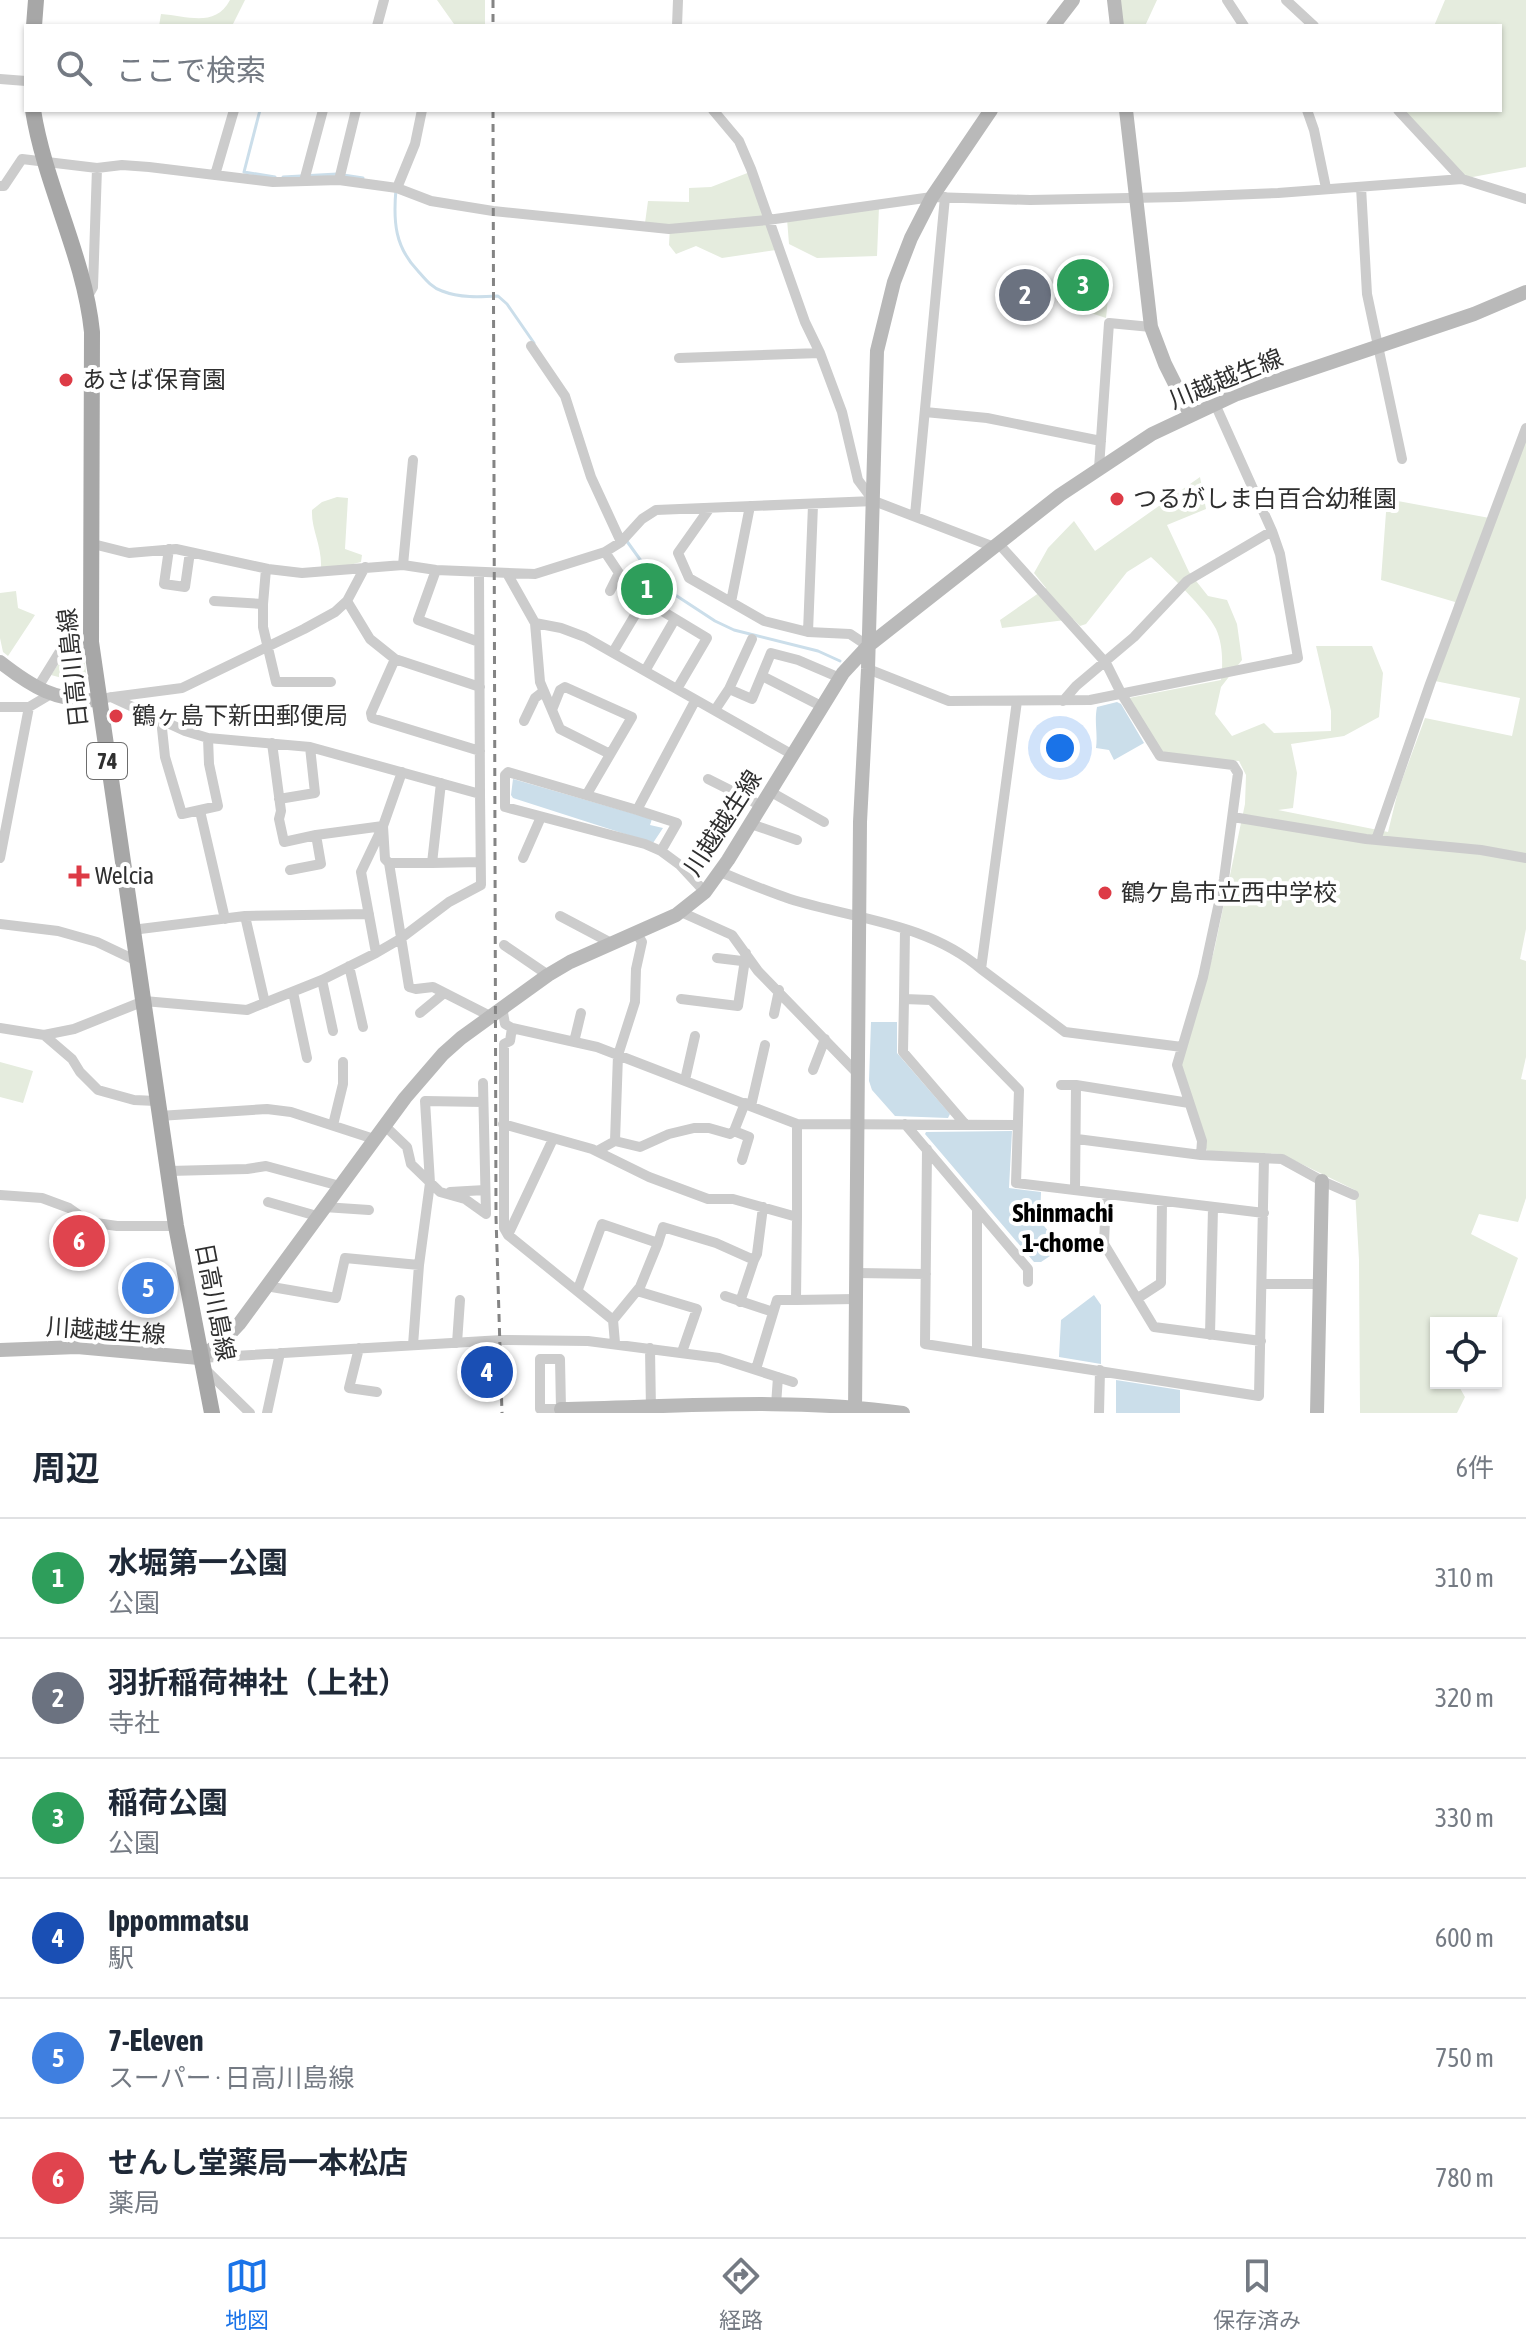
<!DOCTYPE html>
<html lang="ja">
<head>
<meta charset="utf-8">
<style>
  :root { --surface:#fff; --page:#f2f2f3; --text:#1f2937; --muted:#747a83; --line:#e0e1e3; --accent:#1a73e8 }
  body { margin:0; font-family:"Asap Condensed","Noto Sans JP",sans-serif; background:var(--page); color:var(--text) }
  .controls { position:absolute; right:24px; bottom:24px; display:grid; overflow:hidden; border-radius:0px; box-shadow:0 2px 6px #0004 }
  .controls button { width:72px; height:72px; display:grid; place-items:center; padding:0; border:0; border-bottom:2px solid var(--line); background:var(--surface); color:var(--text); font:40px sans-serif }
  .you { position:absolute; left:1060px; top:748px; width:28px; height:28px; margin:-20px; border:6px solid #fff; border-radius:50%; background:#1a73e8; box-shadow:0 0 0 12px #1a73e833 }
  .badge { display:grid; place-items:center; width:52px; height:52px; border-radius:50%; background:var(--accent); color:#fff; font-size:26px; font-weight:700 }
  .pin { position:absolute; translate:-50% -50%; border:4px solid #fff; box-shadow:0 2px 8px #0006 }
  .list { margin:0; padding:0; list-style:none }
  h2 { display:flex; justify-content:space-between; align-items:center; height:104px; margin:0; padding:0 32px; font-size:34px }
  h2 small { font-size:26px; font-weight:400; color:var(--muted) }
  .list li { display:grid; grid-template-columns:52px 1fr auto; gap:24px; align-items:center; box-sizing:border-box; height:120px; padding:0 32px; border-top:2px solid var(--line) }
  .list b { display:block; font-size:30px; white-space:nowrap }
  .list p { margin:0; font-size:26px; white-space:nowrap; color:var(--muted) }
  .list em { font-size:26px; font-style:normal; color:var(--muted) }
  .icon { flex:none; width:44px; height:44px; fill:none; stroke:currentColor; stroke-width:2; stroke-linecap:round; stroke-linejoin:round }
  .map { position:relative; flex:none; width:1526px; height:1413px; overflow:hidden }
  .search { position:absolute; background:var(--surface); box-shadow:0 2px 6px #0004; left:24px; right:24px; top:24px; height:88px; display:flex; align-items:center; gap:20px; box-sizing:border-box; padding:0 28px; border-radius:0px; color:var(--muted); font-size:30px }
  .sheet { height:824px; background:var(--surface) }
  nav { display:flex; justify-content:space-around; align-items:center; box-sizing:border-box; height:112px; border-top:2px solid var(--line); background:var(--surface); font-size:22px; color:var(--muted) }
  nav a { display:grid; justify-items:center; gap:4px }
  nav .on { color:var(--accent) }
  .map>svg:first-child { display:block }
  .green { fill:#e5ecde }
  .water { fill:#cbdeea }
  .lines { fill:none; stroke-linecap:round; stroke-linejoin:round }
  .stream { stroke:#cbdeea; stroke-width:3 }
  .street { stroke:#ccc; stroke-width:10 }
  .secondary { stroke:#b9b9b9; stroke-width:14 }
  .primary { stroke:#a7a7a7; stroke-width:16 }
  .rail { stroke:#848484; stroke-width:3; stroke-dasharray:8 6; stroke-linecap:butt }
  .poi-dot { fill:#dd3b46; stroke:#fff; stroke-width:3 }
  .labels { text-anchor:middle; stroke-width:8; stroke-linejoin:round; paint-order:stroke }
  .shield { fill:#fff; stroke:#6d6d6d; stroke-width:2 }
  .shield-label { font-size:22px; font-weight:bold; fill:#2f2f2f }
  .street-label { font-size:24px; fill:#2f2f2f; stroke:#fff }
  .poi-label { font-size:24px; fill:#2f2f2f; stroke:#fff; text-anchor:start }
  .neighbourhood-label { font-size:26px; font-weight:bold; fill:#000; stroke:#fff }
</style>
</head>
<body>
<div class="map">
<svg width="1526" height="1413" viewBox="0 0 1526 1413">
  <rect width="100%" height="100%" fill="#fff"/>
  <path class="green" d="M230,0h15l-13,26h-73l2,-12c27,2 54,14 69,-14z
    M437,0h48v26l-31,-2z
    M1120,0h37l-12,26h-23z
    M1445,0h81v167l-64,12 -64,-69h102v-84h-66z
    M750,172l26,78 -54,8 -26,-12 -20,8 -7,-9 1,-19 -25,-3 3,-22 41,1v-14l22,-1z
    M879,207l-2,49 -60,2 -28,-14 -2,-25z
    M1064,267l38,5 6,27 -2,19 -49,-16z
    M1526,438v491l-6,30 6,2v96l-5,22 5,1v118l-8,24 -39,-8 -8,20 47,24 -22,61 -21,-2 -2,6h-37v60h21l8,14 -8,16h-97l-1,-153 -4,-70 -74,-36 -74,-3 -25,-78v-11l32,-111 31,-147 1,-29 -7,-14 -79,-5 -31,-58 92,-18c2,-16 2,-36 -5,-51 -9,-19 -49,-57 -65,-72l-24,15 -41,52 -6,2 -7,-7 -71,9 -2,-8 46,-32 -12,-15 14,-25 26,-27 21,30 105,-74 6,32 -39,16 22,47 19,24 19,4 10,24 5,36 -21,27 -6,27 17,22 32,-13 10,10 57,-2v-20l-15,-65h56l11,27 -4,44 -35,19 -53,8 6,29 -4,35 -15,2 110,22 10,-41 27,-73 87,18 8,-38 -85,-17 20,-79 -74,-22 6,-81 108,20z
    M337,497l11,1 -3,51 17,6 -1,7 -20,5 -20,1c1,-23 -10,-38 -9,-58l10,-8z
    M16,591l2,17 17,7 -27,41 -5,-4 -3,-14v-45z
    M67,651l17,5 3,24 -3,4 -33,-9z
    M0,1062l33,9 -10,32 -23,-6z"/>
  <path class="water" d="M1117,702l4,2 23,39 -30,17 -5,-10 -13,-2c2,-15 -2,-26 1,-41z
    M513,779l139,40 -2,6 13,3 -10,15 -140,-45 -2,-3z
    M871,1022h26v31l53,61 -2,4 -53,-2 -23,-26 -3,-9z
    M1012,1131l-3,57 32,4 -1,29 22,27 -21,14h-7l-109,-128 1,-2z
    M1094,1295l7,10v59l-42,-7 2,-37z
    M1116,1380l64,10v23h-64z"/>
  <g class="lines">
    <path class="stream" d="M260,110l-16,62 31,5
      M283,177l54,-3 26,4
      M396,189c-3,33 -1,58 22,82 7,8 14,17 24,20 18,7 37,6 56,5l9,8 27,39
      M626,540l31,43 58,38 19,9 84,21 22,10"/>
    <path class="street" d="M1227,0l17,26
      M1286,0l28,26
      M377,26l7,-26
      M677,26l1,-26
      M0,79l26,2
      M713,110l26,31 12,28 54,153 15,31 22,59 16,68 15,20
      M1307,110l7,20 12,58
      M1398,110l64,69 64,20
      M215,175l19,-65
      M339,180l17,-70
      M304,181l19,-71
      M0,186h4l18,-27 75,9 25,-3 27,2 124,15 66,-2 58,8 34,13 62,10 176,18 99,-9 164,-23 98,3 149,-3 99,-4 184,-14
      M1361,187l6,107 35,165
      M397,188l18,-44 7,-34
      M88,296l5,-9 4,-119
      M531,346l34,50 26,81 30,65
      M679,358l141,-5
      M925,412l62,6 114,23
      M1099,468l10,-145 42,4
      M709,509l-31,44 11,25 75,43 44,11 42,2 18,12
      M915,515l30,-318
      M89,543l40,10 47,-4 92,20 34,4 101,-8 33,5 99,4 70,-22 16,-10 21,-23 14,-9 218,-9 120,46
      M998,543l108,120 15,30 39,63 73,9 5,8 -14,106 -21,98 -26,88 25,76 -1,14
      M169,549l-5,35 21,3 5,-35
      M605,552l14,21 -9,18
      M403,565l10,-105
      M436,570l-18,50 61,22
      M508,575l27,48 26,5 24,9 208,118
      M214,601l49,3 3,-35
      M347,601l23,38 25,20 85,28
      M731,602l19,-96
      M263,604v23l13,55h55
      M535,623l5,59 20,47 50,25
      M808,632l5,-127
      M613,652l31,-52 63,38 -30,51
      M395,659l-24,54 1,5 108,33
      M868,669l81,32 141,-1 208,-42 -18,-104 -8,-23 -57,-127
      M645,671l30,-52
      M762,676l61,31
      M38,687l26,-42 28,10
      M729,689l23,10 19,-46 27,7 42,18
      M113,697l69,-9 122,-59 31,-17 12,-11 18,-34
      M98,700l13,-3 74,34 23,7 102,9 170,47 -1,-221
      M1017,701l-36,268 84,63 117,15
      M1063,701l13,-15 58,-49 53,-56 85,-50
      M0,707h29l22,-13
      M552,710l8,-20 5,-3 67,30 -45,77
      M715,710l14,-21 23,-50
      M161,719l4,38 17,57 36,-8 -9,-42 -1,-26
      M524,721l11,-23 9,-7
      M272,743l9,68 -2,8 5,23 32,-7 67,-9 2,33 4,4h43l9,-80
      M708,779l54,27
      M771,792l53,30
      M279,799l36,-6 -5,-46
      M637,810l40,13 -16,28 19,14 25,27
      M200,811l25,108
      M1233,817l133,22 115,11 45,8
      M751,824l46,16
      M1376,840l54,-156 96,-256
      M661,851l-16,-7 -140,-37v-32l3,-3 129,38 58,-109
      M0,858l29,-151
      M523,858l18,-41
      M389,863l20,124 7,2 17,-2 57,29
      M432,863l48,-1
      M290,870l31,-6 -5,-29
      M720,872c23,9 46,19 70,27 64,20 138,24 191,70
      M681,912l51,23 26,36 101,104
      M245,916l20,87
      M560,916l53,28
      M0,924l58,7 39,11 40,19
      M132,930l113,-14 124,-2
      M504,945l44,30
      M376,953l-15,-81 22,-46 19,-54
      M717,958l25,3
      M349,966l14,61
      M322,980l11,51
      M293,992l14,66
      M681,999l57,7 8,-53
      M904,999l1,-70
      M502,1007l3,17 7,4 85,19 200,77 221,1
      M420,1013l23,-19
      M774,1014l5,-24
      M0,1028l44,7 30,-6 70,-28 103,9 75,-30 54,-27 24,-14 49,-37 32,-17 -1,-91
      M512,1028l-2,13 -6,3v184l4,7 105,85 2,23
      M44,1035l28,24 8,13 18,18 36,10 22,1
      M574,1042l7,-29
      M813,1070l12,-31
      M685,1080l10,-44
      M1061,1085h15
      M751,1106l14,-61
      M159,1116l108,-7 24,3 83,27
      M503,1124l89,25 57,28 59,22h25l64,18 -1,83 59,-1
      M797,1124v93
      M905,1124l123,145v13
      M965,1124l-62,-72 1,-53 27,1 88,90 -3,93 248,30
      M333,1125l10,-41v-22
      M384,1125l23,22 4,17 29,28 25,7 21,15 -3,-131
      M734,1131l15,6 -7,23
      M1077,1139l124,16 81,4 40,22 32,14
      M615,1141l3,-86 17,-53 1,-33 6,-27 -5,-8
      M927,1149l-2,195 334,52 5,-238
      M597,1151l18,-10 25,6 29,-13 25,-6h15l21,6 4,-3 11,-28
      M169,1171l78,-2 19,-3 74,20
      M1075,1190l1,-105 113,18
      M450,1192l35,-2
      M1106,1194l-2,50 50,83 107,14
      M0,1195l42,3 27,10 20,14 28,4h59
      M268,1202l49,14
      M324,1207l45,3
      M508,1235l45,-96
      M658,1243l5,-16 53,16 38,17 3,-6 6,-47
      M856,1273l70,1
      M1263,1284h56
      M266,1286l70,12 9,-40 74,7
      M578,1289l24,-65 56,19 -18,44 -27,33
      M637,1291l60,18 -15,43
      M725,1296l48,16
      M1138,1298l23,-15 1,-82
      M740,1302l14,-42
      M1210,1335l3,-127
      M457,1343l3,-43
      M413,1345l6,-80 11,-82 -5,-82 58,1
      M359,1348l-10,40 28,4
      M650,1348l1,63
      M977,1352v-143
      M200,1358l302,-18 86,1 131,17 74,24
      M540,1359h20l1,50h-21z
      M756,1369l21,-69h19
      M206,1370l44,43
      M776,1405l2,-28
      M267,1413l13,-60
      M1099,1413l1,-43"/>
    <path class="secondary" d="M1114,0l3,26
      M1053,26l20,-26
      M1126,110l25,217 14,37 25,50
      M0,662c32,25 56,40 98,38
      M0,1350l77,-3 122,11c16,-10 28,-20 40,-34l166,-226 38,-44 18,-16 87,-63 22,-13 106,-47 29,-23 23,-32 115,-187 25,-27 192,-151 92,-61 85,-40 237,-80 52,-22
      M561,1409c113,-2 229,-12 342,4
      M855,1413l5,-591 8,-153 9,-318 17,-69 17,-44 21,-41 59,-87
      M1317,1413l5,-232"/>
    <path class="primary" d="M34,26l2,-26
      M33,110c12,76 51,145 59,222l-1,310 85,584 36,187"/>
    <path class="rail" d="M493,0v26
      M493,110l3,1107 6,196"/>
  </g>
  <g class="poi-dot">
    <circle cx="66" cy="380" r="8"/>
    <circle cx="1117" cy="499" r="8"/>
    <circle cx="116" cy="716" r="8"/>
    <path d="M75 864h8v8h8v8h-8v8h-8v-8h-8v-8h8z"/>
    <circle cx="1105" cy="893" r="8"/>
  </g>
  <g class="labels">
    <rect class="shield" x="87" y="743" width="40" height="36" rx="6"/>
    <g class="shield-label">
      <text x="107" y="769">74</text>
    </g>
    <g class="street-label">
      <text transform="translate(1226 379) rotate(-22)" y="8">川越越生線</text>
      <text transform="translate(73 668) rotate(-96)" y="8">日高川島線</text>
      <text transform="translate(723 823) rotate(-57)" y="8">川越越生線</text>
      <text transform="translate(215 1302) rotate(79)" y="8">日高川島線</text>
      <text transform="translate(106 1331) rotate(4)" y="8">川越越生線</text>
    </g>
    <g class="poi-label">
      <text x="82" y="388">あさば保育園</text>
      <text x="1133" y="507">つるがしま白百合幼稚園</text>
      <text x="132" y="724">鶴ヶ島下新田郵便局</text>
      <text x="95" y="884">Welcia</text>
      <text x="1121" y="901">鶴ケ島市立西中学校</text>
    </g>
    <g class="neighbourhood-label">
      <text x="1063" y="1222">Shinmachi<tspan x="1063" dy="30">1-chome</tspan></text>
    </g>
  </g>
</svg>
<div class="controls">
<button><svg class="icon" aria-label="locate" viewBox="0 0 24 24"><circle cx="12" cy="12" r="6"/><path d="M12 2v4M12 18v4M2 12h4M18 12h4"/></svg></button>
</div>
<div class="you"></div>
<div class="pin badge" style="left:647px;top:589px;background:#2e9e5b">1</div>
<div class="pin badge" style="left:1025px;top:295px;background:#6b7280">2</div>
<div class="pin badge" style="left:1083px;top:285px;background:#2e9e5b">3</div>
<div class="pin badge" style="left:487px;top:1372px;background:#1a4fb4">4</div>
<div class="pin badge" style="left:148px;top:1288px;background:#3f7fe0">5</div>
<div class="pin badge" style="left:79px;top:1241px;background:#e0444e">6</div>
<div class="search"><svg class="icon" aria-label="search" viewBox="0 0 24 24"><circle cx="10" cy="10" r="6"/><path d="M15 15l6 6"/></svg>ここで検索</div>
</div>
<section class="sheet">
<h2>周辺<small>6件</small></h2>
<ul class="list">
<li><span class="badge" style="background:#2e9e5b">1</span><div><b>水堀第一公園</b><p>公園</p></div><em>310 m</em></li>
<li><span class="badge" style="background:#6b7280">2</span><div><b>羽折稲荷神社（上社）</b><p>寺社</p></div><em>320 m</em></li>
<li><span class="badge" style="background:#2e9e5b">3</span><div><b>稲荷公園</b><p>公園</p></div><em>330 m</em></li>
<li><span class="badge" style="background:#1a4fb4">4</span><div><b>Ippommatsu</b><p>駅</p></div><em>600 m</em></li>
<li><span class="badge" style="background:#3f7fe0">5</span><div><b>7-Eleven</b><p>スーパー · 日高川島線</p></div><em>750 m</em></li>
<li><span class="badge" style="background:#e0444e">6</span><div><b>せんし堂薬局一本松店</b><p>薬局</p></div><em>780 m</em></li>
</ul>
</section>
<nav>
<a class="on"><svg class="icon" aria-label="map" viewBox="0 0 24 24"><path d="M3 6l6-2 6 2 6-2v14l-6 2-6-2-6 2zM9 4v14M15 6v14"/></svg>地図</a>
<a><svg class="icon" aria-label="directions" viewBox="0 0 24 24"><path d="M12 3l9 9-9 9-9-9zM9 14v-3h6M13 9l2 2-2 2"/></svg>経路</a>
<a><svg class="icon" aria-label="saved" viewBox="0 0 24 24"><path d="M7 4h10v16l-5-4-5 4z"/></svg>保存済み</a>
</nav>
</body>
</html>
